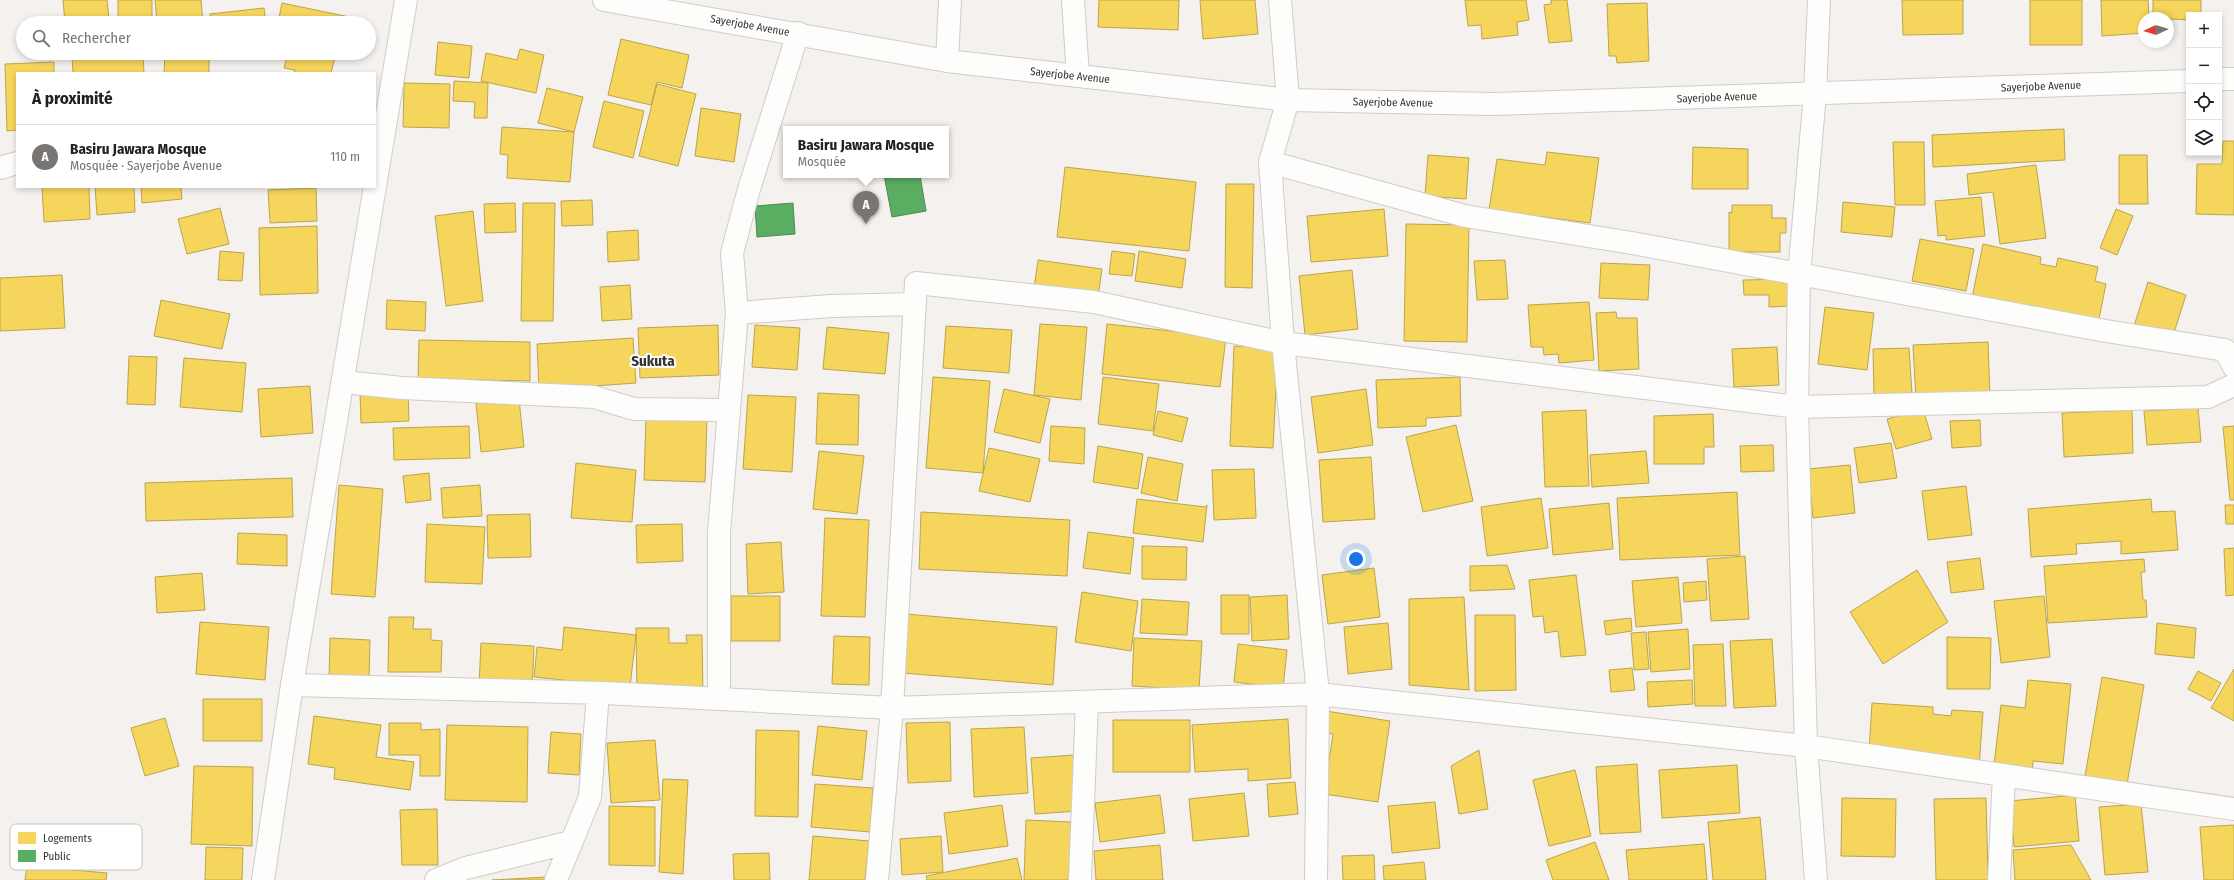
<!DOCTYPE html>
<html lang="fr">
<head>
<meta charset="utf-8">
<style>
  :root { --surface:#fff; --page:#f6f6f6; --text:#202124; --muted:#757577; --line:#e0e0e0; --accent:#787572 }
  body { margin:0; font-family:"Fira Sans Condensed",sans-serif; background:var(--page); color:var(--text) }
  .controls { position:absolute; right:12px; top:12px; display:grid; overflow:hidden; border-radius:0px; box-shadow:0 2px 6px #0003 }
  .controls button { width:36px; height:36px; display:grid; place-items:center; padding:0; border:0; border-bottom:1px solid var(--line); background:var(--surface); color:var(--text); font:20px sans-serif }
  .compass { position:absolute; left:2138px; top:12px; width:36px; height:36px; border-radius:50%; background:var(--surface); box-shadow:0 2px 6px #0003; rotate:266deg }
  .you { position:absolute; left:1356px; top:559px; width:14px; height:14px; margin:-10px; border:3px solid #fff; border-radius:50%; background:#1a73e8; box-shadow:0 0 0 6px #1a73e833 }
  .badge { display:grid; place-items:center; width:26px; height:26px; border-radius:50%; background:var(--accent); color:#fff; font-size:13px; font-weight:700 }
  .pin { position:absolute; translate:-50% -33px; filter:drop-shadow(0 1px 2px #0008) }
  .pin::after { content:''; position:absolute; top:21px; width:14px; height:12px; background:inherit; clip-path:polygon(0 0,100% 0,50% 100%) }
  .popup { position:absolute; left:783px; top:126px; width:166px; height:52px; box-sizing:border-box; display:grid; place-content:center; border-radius:0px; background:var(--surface); filter:drop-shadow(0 1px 3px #0005); font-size:13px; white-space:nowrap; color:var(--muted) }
  .popup b { font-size:15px; color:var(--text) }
  .popup::after { content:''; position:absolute; left:50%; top:100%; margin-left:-8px; border:8px solid transparent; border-top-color:var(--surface) }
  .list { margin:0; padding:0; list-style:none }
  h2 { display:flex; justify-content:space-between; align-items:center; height:52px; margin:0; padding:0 16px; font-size:17px }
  h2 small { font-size:13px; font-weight:400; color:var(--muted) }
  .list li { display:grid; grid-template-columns:26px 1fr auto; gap:12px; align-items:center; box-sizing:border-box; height:64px; padding:0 16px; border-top:1px solid var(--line) }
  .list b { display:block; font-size:15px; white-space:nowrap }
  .list p { margin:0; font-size:13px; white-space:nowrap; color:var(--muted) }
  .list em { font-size:13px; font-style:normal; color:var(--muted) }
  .icon { flex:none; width:22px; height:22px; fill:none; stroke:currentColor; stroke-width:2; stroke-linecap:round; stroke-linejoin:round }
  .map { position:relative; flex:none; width:2234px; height:880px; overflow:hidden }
  .search { position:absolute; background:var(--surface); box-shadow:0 2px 6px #0003; left:16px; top:16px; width:360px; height:44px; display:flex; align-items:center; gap:10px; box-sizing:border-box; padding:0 14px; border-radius:22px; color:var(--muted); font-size:15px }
  .panel { position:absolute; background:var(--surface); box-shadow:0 2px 6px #0003; left:16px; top:72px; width:360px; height:116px; border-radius:0px }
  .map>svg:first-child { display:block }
  .homes { fill:#f6d55c; stroke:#bca44e }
  .public { fill:#5aae61; stroke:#4f8952 }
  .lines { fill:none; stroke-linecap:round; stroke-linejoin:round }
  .street-casing { stroke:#cfccc9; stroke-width:24 }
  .secondary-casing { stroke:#cfccc9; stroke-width:24 }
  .street { stroke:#fdfdfc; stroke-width:22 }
  .secondary { stroke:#fdfdfc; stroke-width:22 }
  .labels { text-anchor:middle; stroke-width:4; stroke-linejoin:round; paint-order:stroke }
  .street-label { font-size:11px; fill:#35322f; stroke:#fff }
  .district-label { font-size:15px; font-weight:bold; fill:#35322f; stroke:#fff }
  .key { fill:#fff; stroke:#c2c2c1; stroke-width:1 }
  .key-label { font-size:11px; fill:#35322f }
</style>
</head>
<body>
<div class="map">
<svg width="2234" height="880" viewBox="0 0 2234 880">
  <rect width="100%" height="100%" fill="#f4f1ee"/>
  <path class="homes" d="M63,0h44l2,19 -44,4z
    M118,0h34v18h-34z
    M155,0h46l2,23h-46z
    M1099,0h80l-1,30 -80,-3z
    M1200,0h55l3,34 -55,5z
    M1465,0h61l3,20 -12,2 1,13 -36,4 -1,-14 -13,1z
    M1551,0h16l5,41 -23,2 -5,-38 7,-1z
    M1902,0h61v34l-60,1z
    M2030,0h52v45h-52z
    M2101,0h47l1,18h-5v15l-42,3z
    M2153,0h48v15h-12v5l-36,-2z
    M282,3l77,16v4h-81z
    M1647,3l2,58 -32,2 -1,-7h-7l-2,-52z
    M264,8l2,15h-55l-1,-9z
    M621,39l68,16 -7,33 -25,-6 -6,23 -43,-10z
    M438,42l34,4 -3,32 -34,-3z
    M520,49l24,6 -8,38 -55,-12 5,-28 31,7z
    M104,53h39l1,20h-71l-1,-17z
    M214,53h31l-30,3z
    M288,53h48l-5,20h-37l1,-3 -11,-2z
    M165,54l44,2v17h-45z
    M54,62v11h-37v57l-10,1 -2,-67z
    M454,81l34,2 -1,35h-13l1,-16 -22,-1z
    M404,83l46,1 -1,44 -46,-1z
    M657,84l39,10 -18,72 -39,-10z
    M547,88l36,9 -9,35 -36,-9z
    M604,101l40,10 -11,47 -40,-11z
    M701,108l40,6 -7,48 -39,-6z
    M502,127l72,5 -4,50 -63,-4 1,-23 -8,-1z
    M2064,129l1,31 -132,7 -1,-32z
    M2223,141h11v74l-38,-1 1,-50h25z
    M1893,142h31l1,63h-30z
    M1693,147l55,2v40h-56z
    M1547,152l52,6 -9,65 -101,-13 8,-51 48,6z
    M1428,155l41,3 -3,41 -41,-3z
    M2119,155h28l1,49h-29z
    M2036,165l10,73 -46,6 -7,-52 -24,3 -2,-21z
    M1065,167l131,15 -7,69 -132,-14z
    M1226,184h28l-2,104 -27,-1z
    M42,187h47l1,32 -46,3z
    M95,187h39l1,25 -38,3z
    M141,187h40l1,12 -40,4z
    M316,188l1,33 -47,2 -2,-33z
    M1981,197l4,39 -39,4v-5l-8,1 -3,-35z
    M592,200l1,25 -31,1 -1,-25z
    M1843,202l52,5 -3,30 -51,-5z
    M515,203l1,29 -31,1 -1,-29z
    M523,203h32l-2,118h-32z
    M1732,205h40v13h14v15h-6v19h-51v-40l3,1z
    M220,208l9,36 -42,10 -9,-35z
    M1384,209l4,47 -77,6 -4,-46z
    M2116,209l17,7 -16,39 -17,-7z
    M473,211l10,90 -37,5 -11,-90z
    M1406,224l63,1 -2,117 -63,-1z
    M317,226l1,67 -58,2 -1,-67z
    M638,230l1,30 -31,2 -1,-30z
    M1920,239l54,10 -8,42 -54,-10z
    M1983,244l58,13 -1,7 16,3 2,-9 40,9 -3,14 11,3 -8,40 -126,-26z
    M220,251l24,2 -2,28 -24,-1z
    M1112,251l23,3 -3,22 -23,-2z
    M1139,251l47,8 -4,29 -47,-7z
    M1038,260l64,9 -4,28 -64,-9z
    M1505,260l3,39 -31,1 -3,-39z
    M1601,263l49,2 -2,35 -49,-2z
    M1352,270l6,59 -53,6 -6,-59z
    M62,275l3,53 -65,3v-53z
    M1790,279l1,27 -22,1v-12h-25l-1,-15z
    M2148,282l38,13 -14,44 -38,-13z
    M630,285l2,34 -30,2 -2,-34z
    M161,300l69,14 -8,35 -68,-13z
    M387,300l39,2 -1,29 -39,-2z
    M1589,302l5,58 -35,3 -1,-9 -14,1 -1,-8h-12l-3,-42z
    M1825,307l49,6 -7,57 -49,-6z
    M1616,312l1,6h20l2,51 -40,2 -3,-58z
    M1040,324l47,3 -6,73 -47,-5z
    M1107,324l119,13 -6,50 -118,-13z
    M718,325l1,50 -79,3 -2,-50z
    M755,325l45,3 -3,42 -45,-3z
    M946,326l66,4 -3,43 -66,-5z
    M827,327l62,6 -4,41 -62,-5z
    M633,338l3,45 -97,7 -2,-46z
    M419,340l111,2v39l-112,-2z
    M1988,342l2,55 -74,3 -3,-55z
    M1234,346l44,2 -5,100 -43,-2z
    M1777,347l2,38 -45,2 -2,-38z
    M1909,348l3,46 -38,2 -1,-47z
    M129,356l28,1 -2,48 -28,-1z
    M184,358l62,5 -4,49 -62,-5z
    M933,377l57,4 -7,92 -57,-5z
    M1103,377l56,7 -6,47 -55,-7z
    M1460,377l1,39 -35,2v8l-48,2 -2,-48z
    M310,386l3,47 -52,4 -3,-48z
    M1004,389l46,10 -10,44 -46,-11z
    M1366,389l7,56 -55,8 -7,-56z
    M408,390l1,31 -48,2 -1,-32z
    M818,393l41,2 -1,50 -42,-1z
    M748,395l48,2 -4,75 -49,-3z
    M519,399l5,48 -43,5 -5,-49z
    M2198,408l3,34 -54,3 -3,-34z
    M1923,409l9,30 -36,10 -9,-30z
    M1586,410l3,76 -44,1 -3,-75z
    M2132,410l1,43 -69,4 -2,-44z
    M1158,411l30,7 -6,24 -29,-7z
    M1713,414l1,33h-10v17h-50v-48z
    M646,417l61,2 -2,63 -61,-2z
    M1980,420l1,26 -29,2 -2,-27z
    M1456,425l17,76 -50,11 -17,-75z
    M469,426l1,32 -76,2 -1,-32z
    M1051,426l34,2 -1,36 -35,-3z
    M2234,426v74h-4l-7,-73z
    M1891,443l6,35 -38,5 -5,-35z
    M1773,445l1,26 -33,1 -1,-26z
    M1098,446l45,8 -5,35 -45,-7z
    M989,448l51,11 -10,43 -51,-11z
    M819,451l45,5 -7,58 -44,-5z
    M1646,451l3,32 -57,4 -2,-32z
    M1148,457l35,7 -6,37 -36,-8z
    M1371,457l4,62 -52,3 -4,-62z
    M576,463l60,7 -4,52 -61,-4z
    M1850,465l5,48 -42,5 -5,-49z
    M1254,469l2,49 -42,2 -2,-50z
    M429,473l2,27 -25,3 -3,-27z
    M292,478l1,39 -147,4 -1,-38z
    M339,485l44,4 -8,108 -44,-3z
    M480,485l2,31 -39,2 -2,-30z
    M1966,486l6,49 -44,5 -6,-49z
    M1737,492l3,63 -120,5 -3,-62z
    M1541,498l7,50 -61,8 -6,-49z
    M1137,499l69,8 1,-2 -4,37 -70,-9z
    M2151,499l1,13 23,-1 3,39 -57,4v-13l-45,3 1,10 -46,3 -3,-48z
    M1609,503l4,46 -60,6 -4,-46z
    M2225,505h9v19h-8z
    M921,512l149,8 -3,56 -148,-7z
    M530,514l1,43 -43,1 -1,-43z
    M825,518l44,2 -4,97 -44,-1z
    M427,524l58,3 -3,57 -57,-2z
    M682,524l1,37 -46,2 -1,-38z
    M1088,532l46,6 -4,36 -47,-6z
    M238,533l49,2v31l-50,-2z
    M781,542l3,50 -36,2 -2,-50z
    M1142,546l45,1 -1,33 -44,-1z
    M2234,548v47l-8,1 -2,-47z
    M1745,556l4,63 -38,2 -4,-62z
    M1980,558l4,31 -33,4 -4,-31z
    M2144,559l1,13h-4l2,28h3l1,17 -99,6 -4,-57z
    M1507,565l8,24 -45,2v-25z
    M1374,568l6,49 -52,7 -6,-49z
    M1917,570l31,52 -65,42 -33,-52z
    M202,573l3,37 -48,3 -2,-36z
    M1576,575l10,80 -25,2 -3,-26 -13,2 -2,-17 -10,1 -4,-37z
    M1678,577l4,46 -46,4 -4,-46z
    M1706,581l1,19 -23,2 -1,-19z
    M1082,592l56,9 -7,50 -56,-9z
    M1221,595h28v39h-28z
    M1287,595l2,44 -37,2 -2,-44z
    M731,596h49v45h-49z
    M2044,596l6,61 -49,6 -7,-62z
    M1464,597l5,93 -60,-5v-86z
    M1142,599l47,3 -2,33 -47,-2z
    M906,614l151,13 -4,58 -151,-12z
    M1475,615h40l1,75 -41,1z
    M389,617h25l-1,12h18v11l11,1 -1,31h-53z
    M1631,618l1,13 -26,4 -2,-14z
    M200,622l69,5 -4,53 -69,-6z
    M1388,623l4,46 -44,5 -4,-47z
    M2157,623l39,5 -2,30 -39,-4z
    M564,627l72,8 -6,52 -96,-10 3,-30 25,3z
    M636,628h33v15h18l-1,-8h16l1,60h-66z
    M1688,629l2,40 -39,3 -3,-40z
    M1646,632l3,37 -15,1 -3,-37z
    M834,636l36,1 -1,48 -37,-1z
    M1947,637l44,1 -1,51h-43z
    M330,638l40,2 -1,41 -40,-2z
    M1134,638l68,3 -3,49 -67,-4z
    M1772,639l4,67 -42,2 -4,-67z
    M481,643l53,3 -2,44 -53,-4z
    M1238,644l49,6 -4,38 -49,-6z
    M1723,644l3,62h-31l-2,-61z
    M1632,668l3,22 -24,2 -2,-22z
    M2234,669v52l-23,-13z
    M2198,671l23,12 -10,18 -23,-12z
    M2102,677l42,8 -18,105 -42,-8z
    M1692,680l1,24 -45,3 -1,-25z
    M2028,680l43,4 -8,80 -30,-3 -1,12 -38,-8 7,-60 24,3z
    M203,699h59v42h-59z
    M1872,703l61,4v7l18,2 1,-6 31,2 -4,55 -110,-15z
    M1326,711l64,10 -12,81 -54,-8 9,-60 -10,-1z
    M314,716l67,9 -5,32 38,5 -4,28 -76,-11 1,-11 -27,-4z
    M165,718l14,48 -34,10 -14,-48z
    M1288,719l3,59 -43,3v-12l-53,3 -3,-47z
    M1113,720h77v52h-77z
    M950,722l1,59 -43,2 -2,-60z
    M389,723h32v7l19,-1v47h-20v-21h-31z
    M447,725l81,2 -1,75 -82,-2z
    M818,726l49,5 -5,49 -50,-5z
    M1024,727l4,66 -54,4 -3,-68z
    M756,730l43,1 -1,86 -43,-1z
    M551,732l30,2 -2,41 -31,-2z
    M655,740l5,60 -49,3 -4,-60z
    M1479,750l9,59 -29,5 -8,-48z
    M1074,755l4,56 -43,3 -4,-56z
    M1637,764l4,68 -41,2 -4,-67z
    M1737,765l3,48 -78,5 -3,-48z
    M194,766l59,1 -1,79 -61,-2z
    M1575,770l16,66 -42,10 -16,-66z
    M663,779l25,1 -5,94 -24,-2z
    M1295,782l3,32 -29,3 -2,-33z
    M815,784l58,4 -3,44 -59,-5z
    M1244,793l5,43 -56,5 -4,-42z
    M1160,795l5,38 -65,9 -5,-39z
    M2075,795l4,46 -65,6 -4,-46z
    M1842,798l54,1 -1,58 -54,-1z
    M1986,798l2,82h-52l-2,-81z
    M1435,802l5,46 -48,5 -4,-47z
    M2141,804l7,68 -43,3 -6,-68z
    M1002,805l6,41 -59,8 -5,-41z
    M609,806l46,1v59l-46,-1z
    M437,809l1,56h-36l-2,-55z
    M1760,817l6,63h-53l-5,-58z
    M1026,820l45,2 -2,58h-45z
    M2234,825v55h-30l-4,-53z
    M813,836l56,5 -4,39h-56z
    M941,836l2,36 -41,3 -2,-36z
    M1595,842l14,38h-56l-7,-20z
    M1704,844l3,36h-78l-3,-30z
    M1160,845l3,35h-67l-2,-29z
    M2071,845l20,35h-76l-2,-30z
    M206,847l37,1 -1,32h-37z
    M769,853l1,27h-36l-1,-26z
    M1374,855l1,25h-32l-1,-24z
    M1017,858l5,22h-95l-1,-4z
    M1424,862l2,18h-42l-1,-14z
    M27,866l80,7 -1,7h-81z
    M547,877v3h-55z"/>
  <path class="public" d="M884,175h36l6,36 -34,6z
    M793,203l2,31 -38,3 -2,-31z"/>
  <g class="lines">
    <g class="street-casing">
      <path id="street" d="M1073,0l5,76
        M1280,0l8,100 -18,62 13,181 35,351 -2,186
        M1270,162l195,54 167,27 474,88 119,19 9,17
        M0,168l17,-5
        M737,313l94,-7 84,-2
        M344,382l58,6 192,9 40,12 94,1
        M292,685l312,8 288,15 426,-14 488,52 428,63
        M719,699v-167l18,-219 -5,-60 17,-64 49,-156
        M436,880l30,-12 105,-26
        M556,880l34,-83 8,-104
        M877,880l15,-172 24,-425 178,19 189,41 514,64 411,-10 26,-12
        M1080,880l7,-178
        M1816,880l-10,-134 -9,-339 2,-132 16,-181 4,-94
        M1999,880l5,-105"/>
    </g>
    <g class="secondary-casing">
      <path id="secondary" d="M604,0l343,61 341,39 205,4 696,-23
        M947,61l3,-61
        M2219,79h15
        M263,880l29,-195 114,-685"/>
    </g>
    <use href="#street" class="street"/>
    <use href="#secondary" class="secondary"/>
  </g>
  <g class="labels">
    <g class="street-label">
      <text transform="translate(750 25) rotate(10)" y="4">Sayerjobe Avenue</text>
      <text transform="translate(1070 75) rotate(6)" y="4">Sayerjobe Avenue</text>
      <text transform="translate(2041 86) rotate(-2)" y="4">Sayerjobe Avenue</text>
      <text transform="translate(1717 97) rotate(-2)" y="4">Sayerjobe Avenue</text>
      <text transform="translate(1393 102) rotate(1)" y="4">Sayerjobe Avenue</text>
    </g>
    <g class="district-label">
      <text x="653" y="366">Sukuta</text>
    </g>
  </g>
  <rect x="10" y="824" width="132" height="46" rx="6" class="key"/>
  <rect x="18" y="832" width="18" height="12" fill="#f6d55c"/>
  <rect x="18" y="850" width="18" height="12" fill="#5aae61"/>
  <g class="key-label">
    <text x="43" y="842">Logements</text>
    <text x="43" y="860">Public</text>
  </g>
</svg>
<div class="controls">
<button>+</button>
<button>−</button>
<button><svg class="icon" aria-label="locate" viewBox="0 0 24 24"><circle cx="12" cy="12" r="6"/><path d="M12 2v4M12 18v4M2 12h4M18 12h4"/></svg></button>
<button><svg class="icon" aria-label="layers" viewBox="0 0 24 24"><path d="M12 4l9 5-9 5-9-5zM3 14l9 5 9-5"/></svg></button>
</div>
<svg class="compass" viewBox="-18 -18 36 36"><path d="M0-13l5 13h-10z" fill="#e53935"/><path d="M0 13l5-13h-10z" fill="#757577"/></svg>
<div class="you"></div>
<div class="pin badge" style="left:866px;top:224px">A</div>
<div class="popup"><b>Basiru Jawara Mosque</b>Mosquée</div>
<div class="search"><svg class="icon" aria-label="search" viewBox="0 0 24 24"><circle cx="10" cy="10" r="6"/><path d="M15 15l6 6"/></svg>Rechercher</div>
<section class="panel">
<h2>À proximité<small></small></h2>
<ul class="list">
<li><span class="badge">A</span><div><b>Basiru Jawara Mosque</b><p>Mosquée · Sayerjobe Avenue</p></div><em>110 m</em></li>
</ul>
</section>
</div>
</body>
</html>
